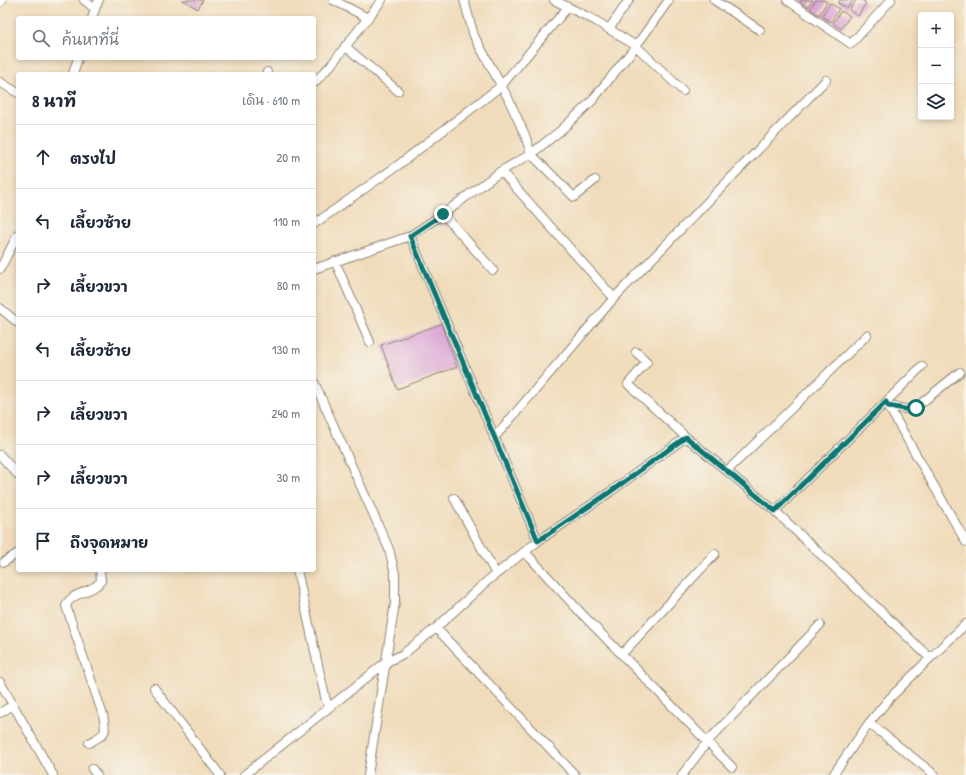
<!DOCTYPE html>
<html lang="th">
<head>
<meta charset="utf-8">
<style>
  :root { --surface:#fff; --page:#f6f6f7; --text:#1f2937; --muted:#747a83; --line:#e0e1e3 }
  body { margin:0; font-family:"Patrick Hand","Playpen Sans Thai",sans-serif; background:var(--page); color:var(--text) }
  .controls { position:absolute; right:12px; top:12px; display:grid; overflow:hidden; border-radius:4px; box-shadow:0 2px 6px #0003 }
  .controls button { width:36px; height:36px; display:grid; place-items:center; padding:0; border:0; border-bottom:1px solid var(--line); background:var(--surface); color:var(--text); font:20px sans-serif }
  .stop { position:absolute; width:12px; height:12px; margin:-9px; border:3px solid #0f766e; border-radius:50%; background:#fff }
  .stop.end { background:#0f766e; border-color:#fff; box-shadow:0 1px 4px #0008 }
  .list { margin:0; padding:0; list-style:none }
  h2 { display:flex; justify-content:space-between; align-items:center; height:52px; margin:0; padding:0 16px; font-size:17px }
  h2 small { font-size:13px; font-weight:400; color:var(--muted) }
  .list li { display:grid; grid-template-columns:26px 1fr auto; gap:12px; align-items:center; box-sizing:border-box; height:64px; padding:0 16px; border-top:1px solid var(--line) }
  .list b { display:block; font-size:15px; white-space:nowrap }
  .list em { font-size:13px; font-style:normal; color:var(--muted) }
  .icon { flex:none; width:22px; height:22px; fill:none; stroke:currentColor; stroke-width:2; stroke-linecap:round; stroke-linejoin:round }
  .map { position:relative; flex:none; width:966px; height:775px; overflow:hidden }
  .search { position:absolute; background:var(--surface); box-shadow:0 2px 6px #0003; left:16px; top:16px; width:300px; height:44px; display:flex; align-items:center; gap:10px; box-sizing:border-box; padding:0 14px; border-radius:4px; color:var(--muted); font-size:15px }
  .panel { position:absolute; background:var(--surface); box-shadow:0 2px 6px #0003; left:16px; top:72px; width:300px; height:500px; border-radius:4px }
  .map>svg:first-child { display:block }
  .building { fill:#dba7d6 }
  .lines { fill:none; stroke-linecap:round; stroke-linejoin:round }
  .street-casing { stroke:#8e8473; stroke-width:10 }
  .secondary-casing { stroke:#8e8473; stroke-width:12 }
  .street { stroke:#fff; stroke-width:8 }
  .secondary { stroke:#fff; stroke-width:11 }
  .route { stroke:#0f766e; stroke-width:5 }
</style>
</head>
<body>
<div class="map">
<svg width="966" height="775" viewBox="0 0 966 775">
  <rect width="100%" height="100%" fill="#f7f3e8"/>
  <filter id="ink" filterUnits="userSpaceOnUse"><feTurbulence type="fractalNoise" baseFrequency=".025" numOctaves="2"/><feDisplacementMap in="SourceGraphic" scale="8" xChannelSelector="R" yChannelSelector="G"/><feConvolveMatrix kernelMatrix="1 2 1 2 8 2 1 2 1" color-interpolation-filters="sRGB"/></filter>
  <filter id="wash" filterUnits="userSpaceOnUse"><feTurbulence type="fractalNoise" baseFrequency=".012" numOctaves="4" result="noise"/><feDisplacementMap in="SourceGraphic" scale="16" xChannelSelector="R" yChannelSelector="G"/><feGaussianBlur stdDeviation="0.9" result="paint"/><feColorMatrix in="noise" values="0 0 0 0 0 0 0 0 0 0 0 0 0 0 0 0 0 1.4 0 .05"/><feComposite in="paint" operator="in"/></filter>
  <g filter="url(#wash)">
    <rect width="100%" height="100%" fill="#f0dcbb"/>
    <g id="blocks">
      <path class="building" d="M182,0h21l-5,9z
        M801,0h12l-5,7 -8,-5z
        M816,0h8l3,2 -8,13 -9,-6z
        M840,0h13l-6,8 -9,-5z
        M856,0h5l5,3 -8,13 -9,-6z
        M830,3l9,6 -8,13 -9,-6z
        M841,11l9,5 -9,13 -8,-6z
        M441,324l16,43 -60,22 -16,-44z"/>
    </g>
  </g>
  <g filter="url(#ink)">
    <use href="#blocks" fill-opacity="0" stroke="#8e8473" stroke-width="1"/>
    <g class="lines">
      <g class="street-casing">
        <path id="street" d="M84,0l11,9 -3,9
          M333,0l35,18
          M554,0l42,21 40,25 47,45
          M714,0l46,30
          M787,0l64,44 40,-44
          M95,9l4,-9
          M609,29l20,-29
          M345,46l53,45
          M73,74l5,-16
          M266,74l1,-2
          M0,82l18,11
          M314,83l17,-18 51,-65
          M501,171l113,127
          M595,180l-21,17 -43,-43 29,-23 31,-29 45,-56 33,-46
          M443,214l50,56
          M314,224l83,-58 104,-80 67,-79
          M410,236l128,305
          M335,261l35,81
          M0,269l18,-35
          M314,269l96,-33 33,-22 58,-43 30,-17 -6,-19 -17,-37 -34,-62 -10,-36
          M0,308l18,15
          M636,352l11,10 -19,22 58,53
          M922,366l-36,36 80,140
          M314,382l75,167 6,25v29l-27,172
          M889,406l16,3h9l46,-37
          M494,438l120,-140 212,-218
          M0,455l18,20
          M727,471l140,-136
          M454,498l42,76
          M775,511l111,-109
          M525,552l56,61 151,154
          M4,562l14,-9
          M297,570l29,131 4,5
          M436,628l139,147
          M622,654l93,-100
          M930,658l36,-34
          M0,682l53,93
          M154,688l66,87
          M0,713l13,-8
          M869,723l66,52
          M89,743c17,-10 18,-8 14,-28l-37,-109c4,-14 27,-13 35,-25l-1,-11
          M92,769l5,6
          M244,775l141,-112 18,-9 33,-26 50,-46 52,-41 72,-49 76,-55 89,74 155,147 -41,41 -20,24 -36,52
          M682,775l26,-34 112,-116"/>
      </g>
      <g class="secondary-casing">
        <path id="secondary" d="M0,1l1,-1"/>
      </g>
      <use href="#street" class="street"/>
      <use href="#secondary" class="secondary"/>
    </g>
  </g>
  <g class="lines" filter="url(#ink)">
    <path class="route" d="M443,214l-33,22 128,305 72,-49 76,-55 89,74 111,-109 2,4 22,4 6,-2"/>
  </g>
</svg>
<div class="controls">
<button>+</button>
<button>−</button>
<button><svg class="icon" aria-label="layers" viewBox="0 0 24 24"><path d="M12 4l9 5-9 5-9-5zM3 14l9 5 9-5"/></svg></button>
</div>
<div class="stop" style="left:916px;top:408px"></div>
<div class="stop end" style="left:443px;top:214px"></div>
<div class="search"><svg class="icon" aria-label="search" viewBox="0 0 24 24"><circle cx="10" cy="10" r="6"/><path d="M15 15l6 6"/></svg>ค้นหาที่นี่</div>
<section class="panel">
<h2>8 นาที<small>เดิน · 610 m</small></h2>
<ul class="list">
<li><svg class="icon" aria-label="ahead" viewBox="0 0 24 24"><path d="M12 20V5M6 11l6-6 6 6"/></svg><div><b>ตรงไป</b></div><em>20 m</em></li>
<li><svg class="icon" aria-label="left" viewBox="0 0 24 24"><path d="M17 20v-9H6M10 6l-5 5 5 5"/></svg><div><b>เลี้ยวซ้าย</b></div><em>110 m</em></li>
<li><svg class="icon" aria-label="right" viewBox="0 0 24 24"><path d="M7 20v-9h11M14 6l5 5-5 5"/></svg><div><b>เลี้ยวขวา</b></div><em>80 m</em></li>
<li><svg class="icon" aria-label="left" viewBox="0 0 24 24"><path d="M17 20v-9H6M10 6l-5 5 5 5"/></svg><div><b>เลี้ยวซ้าย</b></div><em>130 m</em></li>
<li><svg class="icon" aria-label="right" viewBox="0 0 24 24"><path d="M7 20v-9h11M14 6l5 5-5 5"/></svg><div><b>เลี้ยวขวา</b></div><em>240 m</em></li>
<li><svg class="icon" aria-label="right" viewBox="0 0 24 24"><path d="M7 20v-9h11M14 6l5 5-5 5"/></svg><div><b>เลี้ยวขวา</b></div><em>30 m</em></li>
<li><svg class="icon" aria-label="arrive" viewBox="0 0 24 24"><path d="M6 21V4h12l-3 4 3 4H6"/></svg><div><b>ถึงจุดหมาย</b></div></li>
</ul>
</section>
</div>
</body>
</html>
